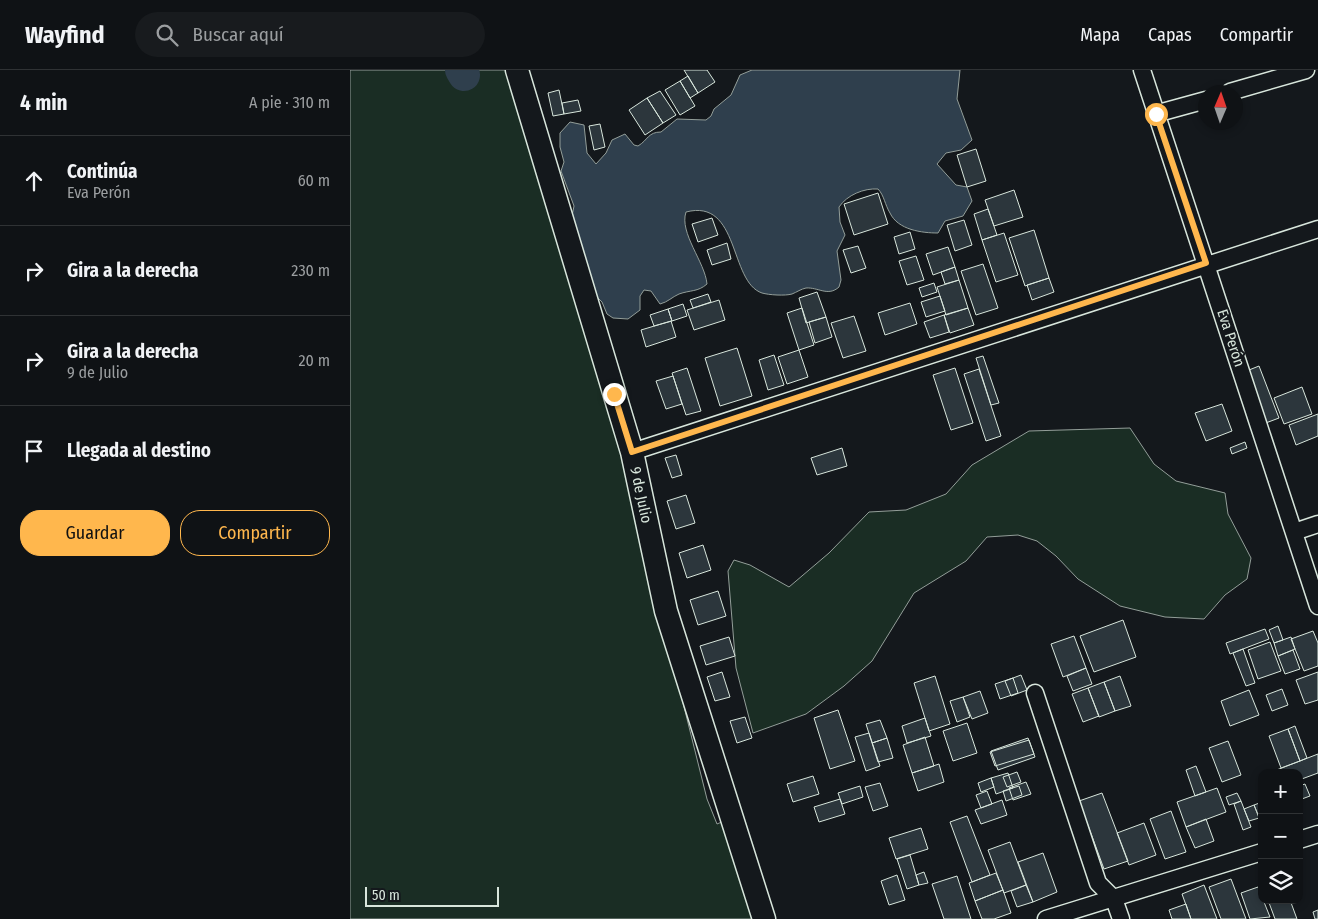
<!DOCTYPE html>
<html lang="es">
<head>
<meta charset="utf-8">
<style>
  :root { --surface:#0f1215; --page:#181b1e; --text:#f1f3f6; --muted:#9b9ea0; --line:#2f3234; --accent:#ffb74d }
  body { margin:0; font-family:"Fira Sans Condensed",sans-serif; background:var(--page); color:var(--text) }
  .controls { position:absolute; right:15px; bottom:15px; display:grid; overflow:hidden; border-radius:10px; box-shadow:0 2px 8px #0003 }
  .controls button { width:45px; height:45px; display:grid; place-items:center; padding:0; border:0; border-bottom:1px solid var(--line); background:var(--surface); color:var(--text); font:25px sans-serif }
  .compass { position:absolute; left:848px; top:15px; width:45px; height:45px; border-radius:50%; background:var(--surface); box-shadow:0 2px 8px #0003; rotate:2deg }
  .scale { position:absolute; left:15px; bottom:12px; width:134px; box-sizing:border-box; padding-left:5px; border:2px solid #d8e6dc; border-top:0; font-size:14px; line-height:18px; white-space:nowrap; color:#d8e6dc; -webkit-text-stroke:4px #14181c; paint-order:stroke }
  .stop { position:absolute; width:15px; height:15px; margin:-11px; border:4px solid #ffb74d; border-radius:50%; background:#fff }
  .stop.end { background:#ffb74d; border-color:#fff; box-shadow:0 1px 5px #0008 }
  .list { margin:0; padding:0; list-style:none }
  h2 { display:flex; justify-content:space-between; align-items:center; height:65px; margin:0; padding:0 20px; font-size:21px }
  h2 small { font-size:16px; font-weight:400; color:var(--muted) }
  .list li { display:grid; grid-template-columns:32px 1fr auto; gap:15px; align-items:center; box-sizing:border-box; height:90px; padding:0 20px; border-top:1px solid var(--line) }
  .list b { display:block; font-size:19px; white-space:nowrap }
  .list p { margin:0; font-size:16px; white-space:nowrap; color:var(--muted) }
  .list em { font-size:16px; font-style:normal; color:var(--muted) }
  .actions { display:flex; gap:10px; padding:15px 20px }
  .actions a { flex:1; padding:11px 0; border:1px solid var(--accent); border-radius:20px; text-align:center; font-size:18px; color:var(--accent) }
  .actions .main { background:var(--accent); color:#111 }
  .icon { flex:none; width:28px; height:28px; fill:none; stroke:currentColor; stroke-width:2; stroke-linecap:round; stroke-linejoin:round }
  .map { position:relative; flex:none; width:968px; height:849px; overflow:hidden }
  header { display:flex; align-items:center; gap:30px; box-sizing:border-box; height:70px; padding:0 25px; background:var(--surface); border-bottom:1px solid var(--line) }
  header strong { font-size:24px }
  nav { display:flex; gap:28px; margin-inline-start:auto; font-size:18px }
  .search { width:350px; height:45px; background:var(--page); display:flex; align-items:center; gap:12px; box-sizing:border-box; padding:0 18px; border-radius:28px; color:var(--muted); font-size:19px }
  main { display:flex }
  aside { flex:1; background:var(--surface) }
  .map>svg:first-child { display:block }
  .green { fill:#1a2d24; stroke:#939e99 }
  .water { fill:#2f3f4d; stroke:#939e99 }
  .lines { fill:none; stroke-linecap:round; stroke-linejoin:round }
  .river { stroke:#2f3f4d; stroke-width:32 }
  .building { fill:#2c363c; stroke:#d8e6dc }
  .minor-casing { stroke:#d8e6dc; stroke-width:19 }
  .secondary-casing { stroke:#d8e6dc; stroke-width:25 }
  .minor { stroke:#14181c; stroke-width:16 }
  .secondary { stroke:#14181c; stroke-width:22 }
  .route { stroke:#ffb74d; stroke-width:6 }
  .labels { text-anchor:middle; stroke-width:4; stroke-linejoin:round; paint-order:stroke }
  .street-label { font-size:15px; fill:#d8e6dc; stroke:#14181c }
</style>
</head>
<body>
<header>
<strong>Wayfind</strong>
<div class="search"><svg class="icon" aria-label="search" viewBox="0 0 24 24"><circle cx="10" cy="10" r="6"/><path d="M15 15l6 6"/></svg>Buscar aquí</div>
<nav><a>Mapa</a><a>Capas</a><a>Compartir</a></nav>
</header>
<main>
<aside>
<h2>4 min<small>A pie · 310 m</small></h2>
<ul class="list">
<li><svg class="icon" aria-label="ahead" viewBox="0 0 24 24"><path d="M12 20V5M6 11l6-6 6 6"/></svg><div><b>Continúa</b><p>Eva Perón</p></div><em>60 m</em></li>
<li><svg class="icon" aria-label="right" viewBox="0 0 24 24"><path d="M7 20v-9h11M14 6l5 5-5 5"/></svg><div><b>Gira a la derecha</b></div><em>230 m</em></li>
<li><svg class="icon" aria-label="right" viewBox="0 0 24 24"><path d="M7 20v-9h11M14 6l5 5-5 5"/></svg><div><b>Gira a la derecha</b><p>9 de Julio</p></div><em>20 m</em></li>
<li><svg class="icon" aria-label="arrive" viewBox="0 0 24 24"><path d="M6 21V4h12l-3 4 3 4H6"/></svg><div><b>Llegada al destino</b></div></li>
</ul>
<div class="actions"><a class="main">Guardar</a><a>Compartir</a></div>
</aside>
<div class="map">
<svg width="968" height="849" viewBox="0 0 968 849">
  <rect width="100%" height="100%" fill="#14181c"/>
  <path class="green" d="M0,0h166l98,324 9,68 84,337 10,25 14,-6 33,101h-414z
    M780,358l24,36 22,17 49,12 3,21 23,44 -4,21 -22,16 -21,24 -39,-2 -45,-11 -42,-27 -22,-23 -19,-15 -19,-6 -31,2 -21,24 -52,32 -42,68 -28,25 -38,28 -53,19 -17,-65 -8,-97 6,-11 16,5 39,22 40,-34 40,-41 37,-2 40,-16 26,-29 57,-34z"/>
  <path class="water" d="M402,0h208l-3,29 15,41 -11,10 -15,3 -9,11 19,21 11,2 5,14 -9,15 -18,5 -7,12c-16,0 -40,-3 -48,-20 -5,-8 -6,-18 -12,-24 -14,-1 -31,6 -39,18l1,15 5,13 -8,16 4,29 -2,7c-11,10 -21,0 -33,1 -5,1 -9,4 -14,6 -7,2 -23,1 -30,-1 -33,-11 -22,-95 -76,-81 -7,21 19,50 21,72 -9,8 -17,6 -28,10 -7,3 -11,8 -19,10l-9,-13 -7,-1 -4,6v14l-12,9 -15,-1 -6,-4 -5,-12 -11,-11 -20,-70 3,-15 -13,-35 3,-9 -4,-15v-14l10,-11 14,3 3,28 9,11 10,-11 6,-13 13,-6 9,11 4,1c10,-6 10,-14 23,-14l16,-13 29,1 5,-4 3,-7 17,-14 9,-20z"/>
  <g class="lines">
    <path class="river" d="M111,0l3,5"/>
  </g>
  <path class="building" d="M334,0h23l8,12 -17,11z
    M338,6l10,17 -8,5 -10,-17z
    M330,11l15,25 -15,9 -15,-25z
    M209,20l5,24 -11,2 -5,-23z
    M310,21l16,24 -13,8 -16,-25z
    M297,28l16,25 -18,12 -16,-25z
    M228,30l3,11 -17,3 -2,-11z
    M250,54l5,23 -11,3 -5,-24z
    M626,79l10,32 -19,6 -10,-32z
    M664,120l9,27 -29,9 -9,-26z
    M528,123l10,31 -34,11 -10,-31z
    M638,139l9,26 -15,5 -8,-26z
    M362,148l6,17 -20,7 -6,-18z
    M614,150l8,25 -17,6 -8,-26z
    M684,160l15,48 -24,8 -16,-48z
    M560,162l5,17 -16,5 -5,-17z
    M654,163l14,42 -22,7 -14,-42z
    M377,173l4,16 -19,6 -5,-15z
    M508,176l8,22 -15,5 -8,-23z
    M598,177l7,20 -22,8 -7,-21z
    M566,186l8,24 -17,5 -8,-24z
    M633,194l15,44 -22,7 -15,-44z
    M605,197l4,13 -14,4 -4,-12z
    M699,208l5,14 -22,8 -5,-15z
    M609,210l9,28 -22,7 -9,-28z
    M584,213l3,9 -15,5 -3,-9z
    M467,222l9,25 -20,6 -7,-25z
    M358,224l3,8 -18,6 -3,-8z
    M590,226l5,15 -19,6 -5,-15z
    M369,230l6,20 -31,10 -7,-20z
    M560,233l7,21 -32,11 -7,-22z
    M333,234l4,12 -15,5 -4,-12z
    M452,238l12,37 -15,5 -12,-37z
    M618,238l6,17 -24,8 -6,-18z
    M318,239l4,12 -18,5 -4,-11z
    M594,245l5,17 -19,6 -6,-16z
    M504,246l12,35 -23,7 -12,-35z
    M476,247l6,20 -17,6 -6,-21z
    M321,251l5,16 -30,10 -5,-17z
    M387,278l15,48 -32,10 -15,-48z
    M449,280l9,27 -21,7 -9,-27z
    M424,285l10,30 -16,5 -9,-30z
    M633,286l16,47 -8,2 -15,-47z
    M909,296l20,52 -16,6 -19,-52z
    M337,298l14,43 -15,4 -14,-42z
    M605,298l18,55 -22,7 -18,-55z
    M629,299l22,67 -15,5 -22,-67z
    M323,306l9,28 -16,5 -10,-28z
    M952,317l10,27 -28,10 -10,-26z
    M872,334l10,27 -26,10 -11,-28z
    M968,344v22l-22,9 -7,-20z
    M895,372l2,6 -15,6 -2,-6z
    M492,378l5,18 -30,9 -6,-17z
    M326,385l6,20 -10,3 -7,-20z
    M336,425l9,28 -19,6 -9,-28z
    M353,475l8,25 -24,8 -8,-25z
    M368,521l8,25 -28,9 -8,-25z
    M773,550l13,37 -42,15 -14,-36z
    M928,556l5,14 -9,3 -5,-13z
    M915,559l4,10 -39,15 -4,-11z
    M963,561l5,12v23l-14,5 -13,-32z
    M724,566l12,32 -23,9 -12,-33z
    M379,567l6,19 -29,9 -6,-19z
    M941,567l4,12 -17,7 -4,-13z
    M920,572l11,29 -23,8 -10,-29z
    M893,579l12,34 -9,3 -13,-33z
    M943,580l7,19 -15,5 -7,-18z
    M736,598l6,16 -19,7 -6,-15z
    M372,602l8,25 -15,4 -8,-24z
    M968,602v28l-13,4 -9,-24z
    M671,605l6,15 -16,6 -6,-15z
    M585,606l15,48 -21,7 -15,-48z
    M770,606l11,30 -16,5 -11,-29z
    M663,608l5,15 -18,6 -5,-15z
    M754,612l11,29 -16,6 -11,-29z
    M738,618l11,28 -16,6 -11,-28z
    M932,619l6,16 -16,6 -6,-16z
    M899,620l10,25 -29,11 -9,-25z
    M630,621l8,22 -16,6 -9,-22z
    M613,627l7,20 -13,5 -7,-21z
    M488,640l17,51 -25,8 -16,-51z
    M395,647l7,21 -15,5 -7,-22z
    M575,648l6,18 -24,7 -5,-17z
    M530,650l7,18 -15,5 -6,-19z
    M617,653l10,30 -24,8 -10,-30z
    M945,656l12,32 -7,3 -12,-32z
    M938,659l12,32 -19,7 -12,-32z
    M519,663l11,33 -14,5 -11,-34z
    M575,667l9,29 -22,7 -9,-28z
    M537,668l6,20 -15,4 -6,-19z
    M678,668l7,19 -37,13 -7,-19z
    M679,670l5,14 -39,12 -5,-14z
    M878,671l13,34 -19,7 -13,-34z
    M968,684v19l-19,7v-7h-24l-1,-2z
    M589,694l5,18 -26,9 -6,-18z
    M846,696l10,26 -11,4 -9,-26z
    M667,702l4,10 -14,5 -4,-10z
    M658,703l5,15 -17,6 -5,-16z
    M463,706l6,18 -26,8 -6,-18z
    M641,708l3,9 -13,5 -3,-9z
    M676,712l5,12 -18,6 -4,-12z
    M530,713l8,23 -15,5 -8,-24z
    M955,714l5,12 -11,4v-14z
    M510,716l3,11 -21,7 -4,-11z
    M669,716l3,9 -16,6 -3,-10z
    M867,718l9,24 -40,15 -9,-25z
    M637,721l5,13 -11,4 -5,-13z
    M752,723l26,68 -24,8 -25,-68z
    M887,723l4,8 -12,4 -3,-8z
    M490,729l5,15 -26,8 -5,-15z
    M652,730l5,15 -26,9 -6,-14z
    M891,731l10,26 -8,3 -9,-26z
    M912,732v22l-8,-19z
    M904,735l5,13 -10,3 -5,-12z
    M821,741l15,41 -21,7 -15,-40z
    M617,746l23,59 -18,7 -22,-60z
    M856,749l8,22 -19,7 -9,-21z
    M794,753l12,32 -27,10 -12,-32z
    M571,758l7,21 -32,10 -7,-21z
    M660,772l16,43 -22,8 -16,-43z
    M693,783l14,39 -24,10 -15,-40z
    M560,785l9,30 -12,4 -10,-30z
    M574,802l4,11 -9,2 -3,-10z
    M646,803l7,17 -28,11 -6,-18z
    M547,805l8,25 -16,5 -8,-24z
    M607,806l14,43h-27l-12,-35z
    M881,809l15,40h-25l-12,-32z
    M676,815l7,17 -16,5 -6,-16z
    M854,815l13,34h-26l-9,-25z
    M908,817l12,30 -20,2 -9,-26z
    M653,820l8,23 -17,6h-12l-7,-18z
    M918,830h22l7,19h-22z
    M836,834l5,15h-19l-3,-9z
    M968,840v9h-3l-2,-7z"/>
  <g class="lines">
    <g class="minor-casing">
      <path id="minor" d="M792,0l176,536
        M880,22l76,-22
        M805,44l51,-14
        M282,382l686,-223
        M944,462l24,-8
        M685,623l63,190 16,16 7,20
        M949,770l19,-6
        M696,849l216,-67"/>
    </g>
    <g class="secondary-casing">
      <path id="secondary" d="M167,0l115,382 34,159 98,308"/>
    </g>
    <use href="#minor" class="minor"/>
    <use href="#secondary" class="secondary"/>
  </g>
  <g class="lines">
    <path class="route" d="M264,324l18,58 574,-189 -50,-149"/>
  </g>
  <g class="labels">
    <g class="street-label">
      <text transform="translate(881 268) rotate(72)" y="5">Eva Perón</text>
      <text transform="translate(291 425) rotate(78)" y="5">9 de Julio</text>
    </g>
  </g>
</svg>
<div class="controls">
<button>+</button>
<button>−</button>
<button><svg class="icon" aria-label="layers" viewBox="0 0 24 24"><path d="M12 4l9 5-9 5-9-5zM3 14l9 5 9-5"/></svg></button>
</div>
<svg class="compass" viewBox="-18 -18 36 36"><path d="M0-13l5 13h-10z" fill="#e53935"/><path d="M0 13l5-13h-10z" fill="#9b9ea0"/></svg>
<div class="scale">50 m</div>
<div class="stop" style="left:806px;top:44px"></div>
<div class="stop end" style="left:264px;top:324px"></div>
</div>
</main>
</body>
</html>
